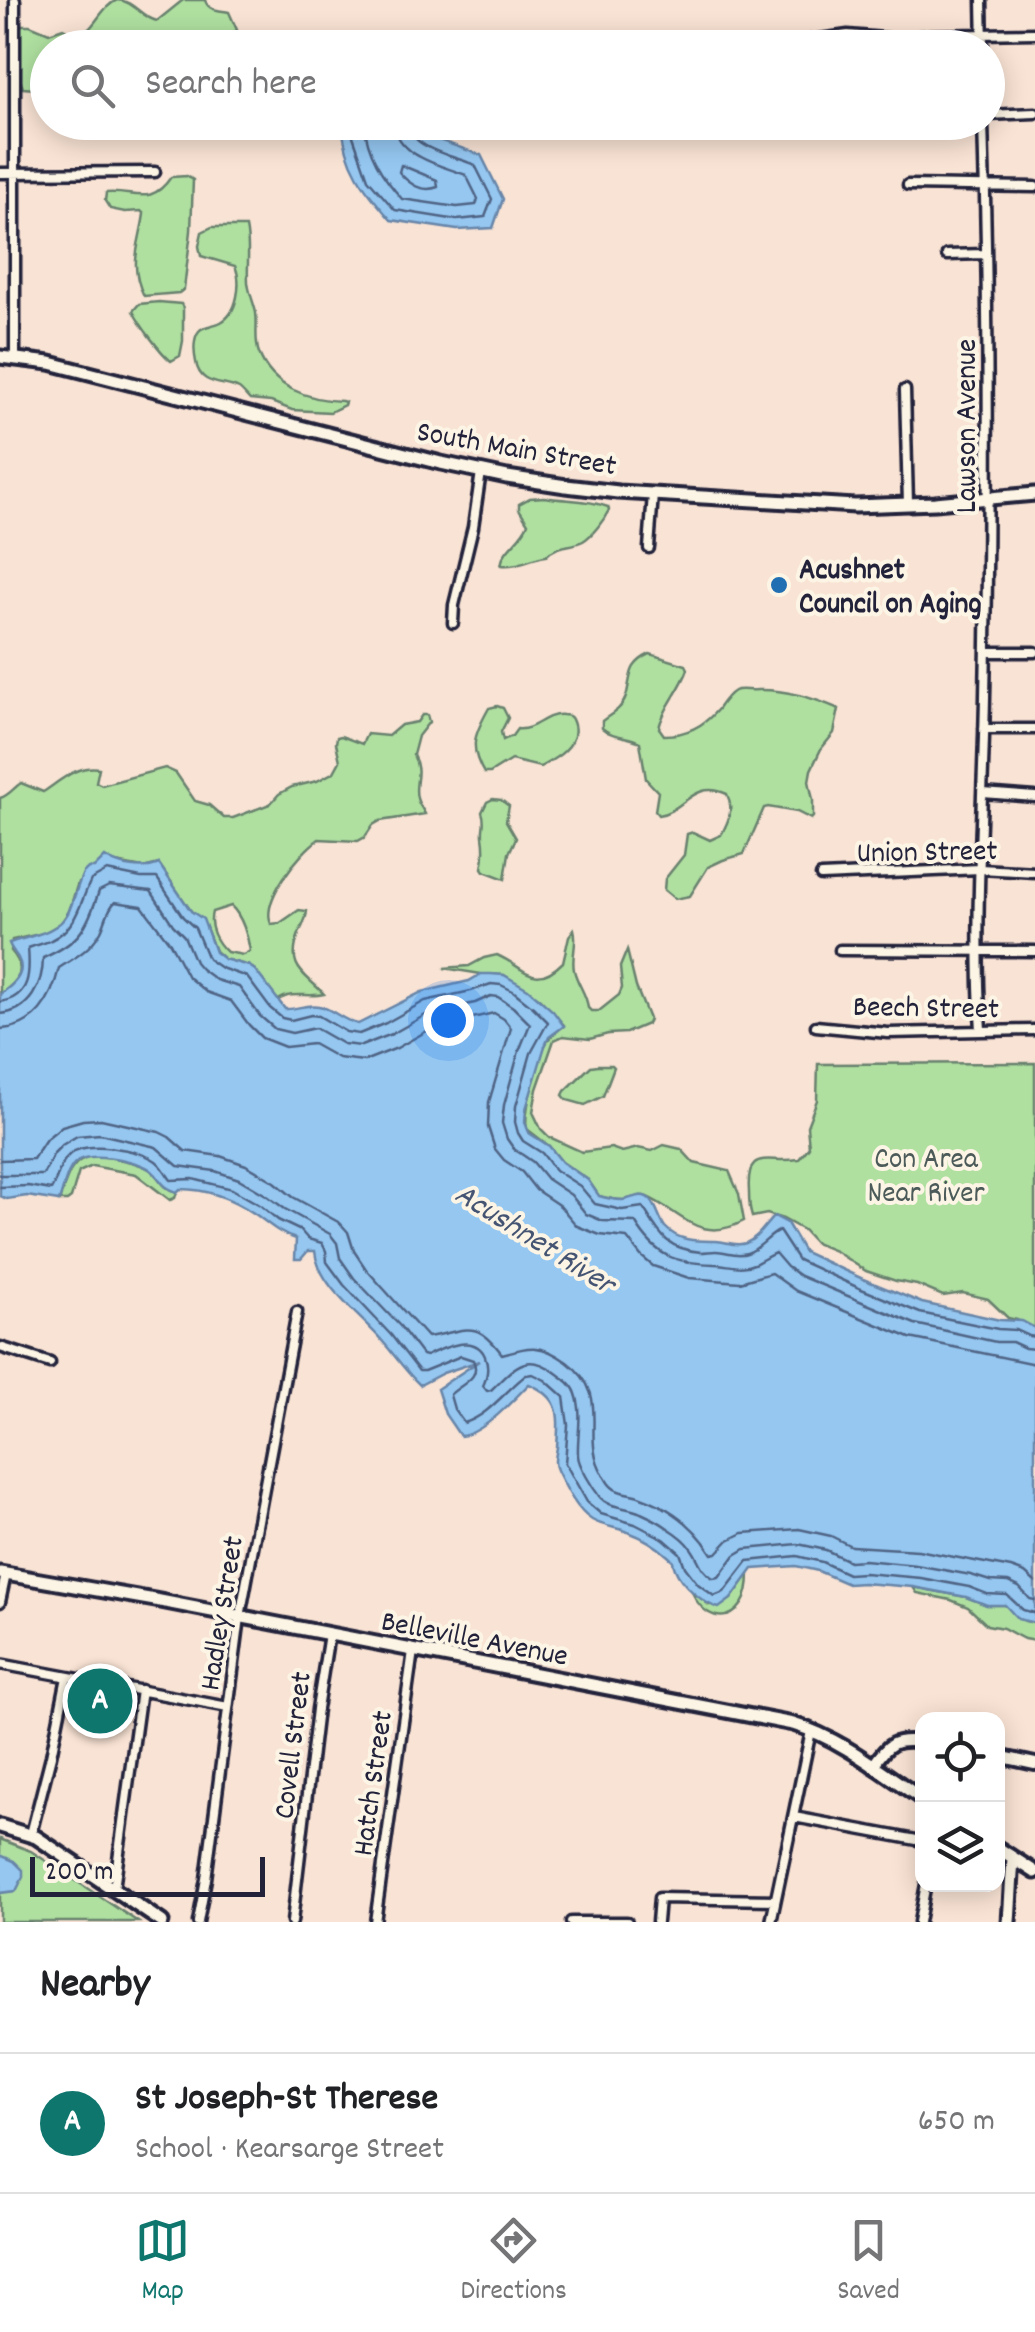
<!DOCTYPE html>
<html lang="en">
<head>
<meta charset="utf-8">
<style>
  :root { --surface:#fff; --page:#f2f2f2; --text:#202124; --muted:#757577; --line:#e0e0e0; --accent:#0f766e }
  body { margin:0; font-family:Dekko,sans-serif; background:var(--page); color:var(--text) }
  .controls { position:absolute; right:30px; bottom:30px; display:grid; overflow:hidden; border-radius:20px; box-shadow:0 5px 25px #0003 }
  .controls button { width:90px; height:90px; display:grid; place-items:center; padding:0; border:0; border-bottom:2px solid var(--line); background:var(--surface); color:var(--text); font:50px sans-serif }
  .scale { position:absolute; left:30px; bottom:25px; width:235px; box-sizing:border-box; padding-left:10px; border:5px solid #22223b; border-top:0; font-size:28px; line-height:35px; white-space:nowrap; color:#22223b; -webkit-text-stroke:8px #fcf5e5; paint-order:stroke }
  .you { position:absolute; left:448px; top:1020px; width:35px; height:35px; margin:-25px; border:8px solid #fff; border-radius:50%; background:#1a73e8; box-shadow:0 0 0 15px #1a73e833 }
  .badge { display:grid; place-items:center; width:65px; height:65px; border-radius:50%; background:var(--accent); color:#fff; font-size:32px; font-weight:700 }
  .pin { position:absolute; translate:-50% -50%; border:5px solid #fff; box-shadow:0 2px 10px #0006 }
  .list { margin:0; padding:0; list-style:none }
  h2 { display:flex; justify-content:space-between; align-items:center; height:130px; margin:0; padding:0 40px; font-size:42px }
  h2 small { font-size:32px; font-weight:400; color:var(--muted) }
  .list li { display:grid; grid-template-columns:65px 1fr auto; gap:30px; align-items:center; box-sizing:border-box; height:140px; padding:0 40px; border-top:2px solid var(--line) }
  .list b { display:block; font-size:38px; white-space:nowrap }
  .list p { margin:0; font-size:32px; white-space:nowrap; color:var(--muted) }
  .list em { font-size:32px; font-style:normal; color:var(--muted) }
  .icon { flex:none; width:55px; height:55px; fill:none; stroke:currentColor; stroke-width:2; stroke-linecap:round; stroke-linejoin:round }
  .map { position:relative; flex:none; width:1035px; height:1922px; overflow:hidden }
  .search { position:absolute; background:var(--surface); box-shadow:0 5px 25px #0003; left:30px; right:30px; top:30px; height:110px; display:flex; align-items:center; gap:25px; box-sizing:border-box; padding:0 35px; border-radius:55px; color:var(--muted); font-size:38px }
  .sheet { height:270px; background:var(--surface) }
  nav { display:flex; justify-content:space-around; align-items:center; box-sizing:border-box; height:140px; border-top:2px solid var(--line); background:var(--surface); font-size:28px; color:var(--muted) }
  nav a { display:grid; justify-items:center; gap:5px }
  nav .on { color:var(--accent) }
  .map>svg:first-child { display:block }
  .green { fill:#afe0a0; stroke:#68816e; stroke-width:2.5; fill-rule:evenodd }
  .water { fill:#95c7f1; stroke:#6785a8; stroke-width:2.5 }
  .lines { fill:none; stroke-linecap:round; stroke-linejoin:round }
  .shore { stroke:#506484; stroke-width:2.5 }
  .minor-casing { stroke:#22223b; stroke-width:15 }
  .tertiary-casing { stroke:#22223b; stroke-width:18 }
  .secondary-casing { stroke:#22223b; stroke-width:19 }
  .minor { stroke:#fcf5e5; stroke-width:8 }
  .tertiary { stroke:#fcf5e5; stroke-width:10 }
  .secondary { stroke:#fcf5e5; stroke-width:11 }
  .poi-dot { fill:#1f6fb2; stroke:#fcf5e5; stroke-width:4 }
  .labels { text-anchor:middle; stroke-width:8; stroke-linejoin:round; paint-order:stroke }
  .street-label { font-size:30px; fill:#22223b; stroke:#fcf5e5 }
  .poi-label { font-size:30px; font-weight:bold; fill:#22223b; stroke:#fcf5e5; text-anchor:start }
  .park-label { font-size:30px; fill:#4c5b59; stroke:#fcf5e5 }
  .water-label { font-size:32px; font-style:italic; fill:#445472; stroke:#fcf5e5 }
</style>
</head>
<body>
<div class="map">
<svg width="1035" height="1922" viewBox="0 0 1035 1922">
  <rect width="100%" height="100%" fill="#f9e3d4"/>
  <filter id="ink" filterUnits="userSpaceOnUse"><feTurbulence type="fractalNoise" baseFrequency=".01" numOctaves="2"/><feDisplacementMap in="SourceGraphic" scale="20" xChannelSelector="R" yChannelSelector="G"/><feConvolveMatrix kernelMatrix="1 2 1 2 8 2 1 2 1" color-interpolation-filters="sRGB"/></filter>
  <g filter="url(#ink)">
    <path class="green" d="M117,0c18,1 23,17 40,21l26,-21h22c3,11 14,10 24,12l8,18c-17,14 -32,-2 -46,17l-143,1 -1,42 -24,-2c-7,-20 -10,-43 -2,-63h9l19,8 14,-5 16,8c17,-8 21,-28 38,-36z
      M187,176l6,4 -2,51 -7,58 -5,4 -35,3c-16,-32 -4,-52 0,-82l-3,-3 -16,1 -15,-3 -5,-8 1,-8c28,-3 44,15 65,-16z
      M212,227h34c4,19 1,37 2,55 1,11 6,21 8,31 2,13 -2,27 3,40 13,35 50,47 83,48l3,1 -1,3 -14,7 -38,-2 -21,-8 -21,-2c-2,-2 -9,-10 -11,-11 -16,-8 -39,-2 -43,-27 -2,-9 -3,-24 3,-31 5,-6 15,-5 22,-9 17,-9 21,-40 14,-56l-34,-10 -2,-10 3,-14z
      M159,302l22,2 2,4v33l-3,15 -9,5c-11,-9 -31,-36 -38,-50l6,-7z
      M544,497c22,4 43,2 64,10l1,3c-5,10 -16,25 -26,31 -13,7 -24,2 -37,15 -16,2 -28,11 -45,9 2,-17 21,-25 27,-42l-9,-14v-5l11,-6z
      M650,654l36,11 2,4c-7,21 -25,39 -29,59l5,7c22,0 40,-9 54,-26 4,-6 9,-14 16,-18 6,-3 15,0 23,-1 28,-1 57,8 82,19l-5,24 -13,16 -10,21 -2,11 4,19v17l-2,2 -14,-7 -29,-5 -4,1 -20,46 -21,6 -15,7 -18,29 -15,3 -11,-9 1,-11 19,-24 3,-21 6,-2 17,8 11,-5c8,-14 13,-27 6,-41 -34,-15 -42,17 -69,21l-3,-4 3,-19 -12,-13 -6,-37c-13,-7 -27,-4 -38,-14v-7c9,-7 20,-12 24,-24 6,-21 1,-32 24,-43z
      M497,706l6,2 5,10 -7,14 2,8 9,-4 5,-7c18,2 28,-16 46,-14 8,0 9,3 11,10 5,21 -19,34 -34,42l-29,-7 -21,13h-6c-16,-26 -9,-40 5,-65z
      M422,715h5l2,7 -11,14 -5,19c10,18 0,28 4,43 1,6 6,11 8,16l-45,7 -7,4 -8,12 -7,4 -39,-2c-20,14 -58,61 -48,85l9,-1 19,-13 8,1c-1,11 -5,14 -8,23 -13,34 5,39 25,60 -17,4 -31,-4 -47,7l-22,-31 -6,-4 -25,-7 -9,-8 -10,-26 -14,-14 -32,-47 -16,4 -32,-6 -33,20 -9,29 -8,12 -17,10 -32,7 -1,11c17,19 7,31 -11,43v-196c10,-3 13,-10 21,-15l22,9c17,-11 35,-28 56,-24l-3,14 6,3 63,-17 11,5 19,28 14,4 15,13h9l37,-14 9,-10 13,-7 25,-6 17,-9 6,-11 -4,-18 1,-6 4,-1 21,8 5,-10 21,2 13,-11 16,-3zM231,906c11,10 17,31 19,45l-7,4 -16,-3c-11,-10 -19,-25 -15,-40z
      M493,799l8,1 8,6 -3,15 10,17 -7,15 -4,26 -21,-8 -2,-3c3,-12 3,-20 1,-32 -1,-10 3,-14 -1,-24l5,-10z
      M574,929c4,14 -3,26 0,41 3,14 13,24 14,38l3,3h8l20,-16 3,-7 -2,-21 7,-17 9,37 13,32 -2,5 -21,9 -18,1 -18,5 -27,-3 -9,4 -17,49 -4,23 8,17 8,8 33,15 29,-4 11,4 16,-4 14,3 12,-6 17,4 13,14 35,8 10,23 5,27c-45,24 -62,-9 -97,-24 -9,-4 -15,3 -24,3 -8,0 -16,-2 -24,-4l-11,-16 -26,-18 -13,-16 -22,-17c-4,-16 11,-72 20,-87 4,-8 12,-11 17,-17l-24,-26 -36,-24 -23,-1 -37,-6 25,-2 15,-8 13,-3c28,12 37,36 66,7l6,-26z
      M1035,1063v266l-18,-9 -9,-2 -20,-19 -25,-6 -20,3 -26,-11 -21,-4 -30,-10 -31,-20 -20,-8 -12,-13 -20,-11 -16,-5 -15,3c-3,-9 -3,-16 -3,-25 -3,-46 18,-28 50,-33l10,-12 -2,-21 10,-26 1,-36z
      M598,1065h14l2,2 -11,29 -18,9 -18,-5 -4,-5 2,-4 26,-25z
      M91,1156c14,0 52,6 62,16 9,9 10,17 24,20l-2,6 -5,2 -34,-26 -44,-8 -13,6 -8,26 -4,3h-8c7,-18 9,-40 32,-45z
      M749,1573c0,11 -1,22 -7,31 -16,23 -40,11 -49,-10l5,1 11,10 22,-6z
      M913,1587l53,10 21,8h18l20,16 10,2v18l-11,-2 -21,-11 -16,-3 -19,-18 -17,-7 -34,-7z
      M0,1839l31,12 107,71h-138z"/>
    <path class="water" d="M342,123h69l19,14 51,18 22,44 -10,29 -36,2 -66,-10c-27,-31 -46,-54 -49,-97z
      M105,857c14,10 38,14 54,7l32,47 12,8 12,33 9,7 25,7 6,4 30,39c12,1 22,-6 34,-3 14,3 24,15 39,18l64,-32 47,-11 12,-7h10l13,1 24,14 25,22 11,15 -15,11 -4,9 -19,63 -1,13 4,11 20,13 13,16 26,18 11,16c7,2 16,4 23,4 8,0 15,-6 22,-4 12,3 14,22 21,31 14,15 33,14 51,14 10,0 19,6 30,2 12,-5 19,-18 28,-27l13,7 17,29 59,27 59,24 78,17 22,1 13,7v295l-17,-4 -13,-14h-18l-21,-8 -53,-10 -50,-4 -15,1 -30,-13 -22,-5 -43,3 -22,30 -12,9c-16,-4 -38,-24 -44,-39 -5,-12 3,-4 -7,-13 -11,-10 -26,-19 -40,-24 -12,-5 -24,-5 -36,-12 -16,-10 -27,-34 -35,-50 -4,-8 -1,-15 0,-23 2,-32 5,-49 -28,-63 -16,16 -47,51 -69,52l-15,-22 -8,-25 42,-28 -36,12 -23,12c-14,-13 -24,-28 -36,-42 -22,-27 -66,-57 -69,-92h-7l-7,8h-6l1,-20c-17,-5 -27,-15 -41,-25 -22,-15 -47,-25 -75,-25l-3,3c-19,-5 -16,-18 -31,-25 -15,-7 -59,-17 -71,-4 -9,9 -12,27 -16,38l-32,-5 -20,3 -7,-3v-202c12,-8 27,-20 18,-36 -3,-5 -7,-9 -9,-15 19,-7 48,-9 59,-30 6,-13 9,-27 15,-40l5,-5h6z
      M0,1855l14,6 9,9v7l-7,14 -16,2z"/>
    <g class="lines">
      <path class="shore" d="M352,122l1,14 15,43 27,31 62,10 28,-3 7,-18 -17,-34c-21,-9 -65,-16 -68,-43
        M364,122c3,32 18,54 38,77l55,8 19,-2 2,-6 -12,-24c-26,-10 -70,-19 -72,-53
        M401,165l36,15 1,7c-16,6 -29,-3 -39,-15z
        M0,1002c31,-5 30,-30 28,-54 7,-3 16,-4 23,-8 27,-13 28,-36 40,-60l16,-9 34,7h16l26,39 12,11 13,31 13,9 26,9 23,31 12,10 9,2 20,-5 8,1 27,16 13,2 27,-11 39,-22 46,-10 20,-7 10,1 12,6 20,16 15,15 -17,31 -15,53 -1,16 3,11 5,8 19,12 13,17 25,16 15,18 27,6 21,-3c16,26 22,42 58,45 5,0 10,-1 15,-1 11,0 20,6 31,2 13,-4 21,-17 32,-22l19,29 61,28 61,25 78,16 18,1 13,6 6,1
        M0,1014c30,-2 43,-30 43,-56 37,-16 44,-30 56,-67l10,-5 42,5 22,34 11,11 11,26 6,7 15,11 23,7 21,29 15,13 17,4 23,-5 28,16 18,2 31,-12 37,-21 46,-10 16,-7 7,1 15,10 17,17 -11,27 -15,54 -2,18 5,16 7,10 19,13 14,17 24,16 15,19 17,7 32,1c21,35 40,41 79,42 14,0 26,6 40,0 7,-3 14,-8 21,-11l12,14 13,9 115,48 81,18h16l13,6 10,1
        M0,1029c35,-1 52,-30 59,-61 17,-11 32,-19 42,-37 5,-10 6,-21 14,-29l27,4 28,37 18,34 18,15 25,9 18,24 13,13 23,9 28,-3 25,14 26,3 33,-13 37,-21 60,-14 10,6 7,9 -22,74 -1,25 7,22 9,11 18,12 14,18 24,16 17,20 23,9 27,3 14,18 12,10 36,12 51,4 31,-9 25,18 114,47 125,26
        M0,1160l33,-1 13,-20 16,-13 21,-6 18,-1 58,13 10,5 16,14 35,5 26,9 29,17 18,15 47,26 8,9 6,19 12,18 61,68c38,-5 47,-21 75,17 29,-8 39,-11 65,8 47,35 12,73 36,112 3,5 5,10 9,13 7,7 20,6 29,10 31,11 54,29 71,57l5,-1 12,-13 14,-7 56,-4 32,7 20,10 67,4 93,18 14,5 10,9
        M0,1175h43l11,-22 8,-8 15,-9 23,-2 56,13 22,19 37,5 24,8 27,16 19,14 45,25 7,9 3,15 14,20 46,48 22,29 4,1c10,-5 22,-10 33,-12 28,-4 33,22 24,42l4,5 4,-1c22,-21 34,-40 64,-18 8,6 18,12 21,22 7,20 1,41 2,61 0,10 15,33 21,41 10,13 28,10 42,17 9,4 19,9 27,15 8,5 18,12 23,20 9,12 8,21 22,30l6,-1 16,-22 10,-6 53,-5 28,6 23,11 15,-1 52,5 55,10 19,6 18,1 11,5 11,12 5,1
        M0,1187l28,-1 23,4c7,-11 8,-27 19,-36 17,-14 69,-5 86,7 7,5 10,13 15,19l22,-1 39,10 28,16 18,15 23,11 7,8 14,4 4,8 1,11 17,23 47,50 28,36h5l37,-15 12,4c9,19 -13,24 -23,35l4,14 10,14c24,-7 41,-32 62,-48l7,-1 12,6 19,17 4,28 -3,38 22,39 14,12 34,10 29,15 16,14 5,14 13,17 16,12 10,-4 24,-31 49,-5 25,6 26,12 16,-1 57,5 48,9 18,7 20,1 16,15 12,3"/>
      <g class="minor-casing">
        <path id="minor" d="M982,0l1,48
          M806,41l42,-6 48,4 35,-4 104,-2
          M988,115l47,-2
          M0,173l155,-1
          M908,185l127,2
          M947,255l38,-1
          M15,358v-358
          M905,390l3,114
          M649,548l4,-54
          M453,623l1,-18 19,-78 8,-55
          M986,652h49
          M984,729h51
          M983,793l52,4
          M821,876l159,-7 55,3
          M840,950l195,1
          M816,1026l72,7 147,-3
          M981,1030c-7,-111 2,-222 4,-333 4,-191 4,-383 -2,-575
          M0,1347l50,16
          M0,1602l6,-28
          M0,1664l228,43
          M794,1817l128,24
          M31,1834l20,-78 16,-79
          M114,1889l27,-199
          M198,1922l8,-43 34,-262 57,-305
          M292,1922l25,-213 12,-75
          M375,1922l38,-271
          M571,1922h56
          M657,1922l2,-24 116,2
          M771,1922l40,-191
          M919,1922l7,-38"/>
      </g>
      <g class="tertiary-casing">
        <path id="tertiary" d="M998,1756l37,8
          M873,1766c15,-23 22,-28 49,-24"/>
      </g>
      <g class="secondary-casing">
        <path id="secondary" d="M0,357l50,6 391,100 66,14 59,9 52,6 237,14 80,-3 100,-9
          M0,1573l155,27 638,124c47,14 89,48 129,75
          M0,1826l36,11 126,85
          M998,1848l37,24
          M1009,1922l4,-64"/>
      </g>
      <use href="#minor" class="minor"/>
      <use href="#tertiary" class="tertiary"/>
      <use href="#secondary" class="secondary"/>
    </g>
  </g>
  <circle class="poi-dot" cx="779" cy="585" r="10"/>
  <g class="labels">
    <g class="street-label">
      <text transform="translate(965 426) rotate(-90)" y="10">Lawson Avenue</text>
      <text transform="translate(517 447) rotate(10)" y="10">South Main Street</text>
      <text transform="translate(927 850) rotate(-1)" y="10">Union Street</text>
      <text transform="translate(926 1006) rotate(1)" y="10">Beech Street</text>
      <text transform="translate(220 1613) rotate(-81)" y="10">Hadley Street</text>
      <text transform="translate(475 1637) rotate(11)" y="10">Belleville Avenue</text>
      <text transform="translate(291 1745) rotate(-83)" y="10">Covell Street</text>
      <text transform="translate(371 1783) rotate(-82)" y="10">Hatch Street</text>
    </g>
    <g class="poi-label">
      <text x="799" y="578">Acushnet<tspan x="799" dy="34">Council on Aging</tspan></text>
    </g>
    <g class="park-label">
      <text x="926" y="1167">Con Area<tspan x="926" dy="34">Near River</tspan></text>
    </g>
    <g class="water-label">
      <text transform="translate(536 1237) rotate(32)" y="11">Acushnet River</text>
    </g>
  </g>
</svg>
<div class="controls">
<button><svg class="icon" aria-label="locate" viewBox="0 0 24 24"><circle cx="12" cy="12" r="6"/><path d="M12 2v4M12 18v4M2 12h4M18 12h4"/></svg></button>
<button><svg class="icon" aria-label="layers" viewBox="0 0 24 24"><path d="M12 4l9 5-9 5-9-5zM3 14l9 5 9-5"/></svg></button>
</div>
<div class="scale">200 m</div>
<div class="you"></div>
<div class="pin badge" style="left:100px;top:1701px">A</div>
<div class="search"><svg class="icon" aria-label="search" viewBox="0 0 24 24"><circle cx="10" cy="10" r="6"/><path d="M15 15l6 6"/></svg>Search here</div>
</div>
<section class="sheet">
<h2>Nearby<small></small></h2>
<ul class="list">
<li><span class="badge">A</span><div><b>St Joseph-St Therese</b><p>School · Kearsarge Street</p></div><em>650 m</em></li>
</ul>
</section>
<nav>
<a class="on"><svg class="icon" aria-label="map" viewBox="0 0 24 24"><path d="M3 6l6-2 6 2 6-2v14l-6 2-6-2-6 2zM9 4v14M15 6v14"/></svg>Map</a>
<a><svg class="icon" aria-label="directions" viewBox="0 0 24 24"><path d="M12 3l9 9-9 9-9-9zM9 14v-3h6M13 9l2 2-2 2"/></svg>Directions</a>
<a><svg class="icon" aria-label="saved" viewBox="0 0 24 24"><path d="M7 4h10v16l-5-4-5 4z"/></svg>Saved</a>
</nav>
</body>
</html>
